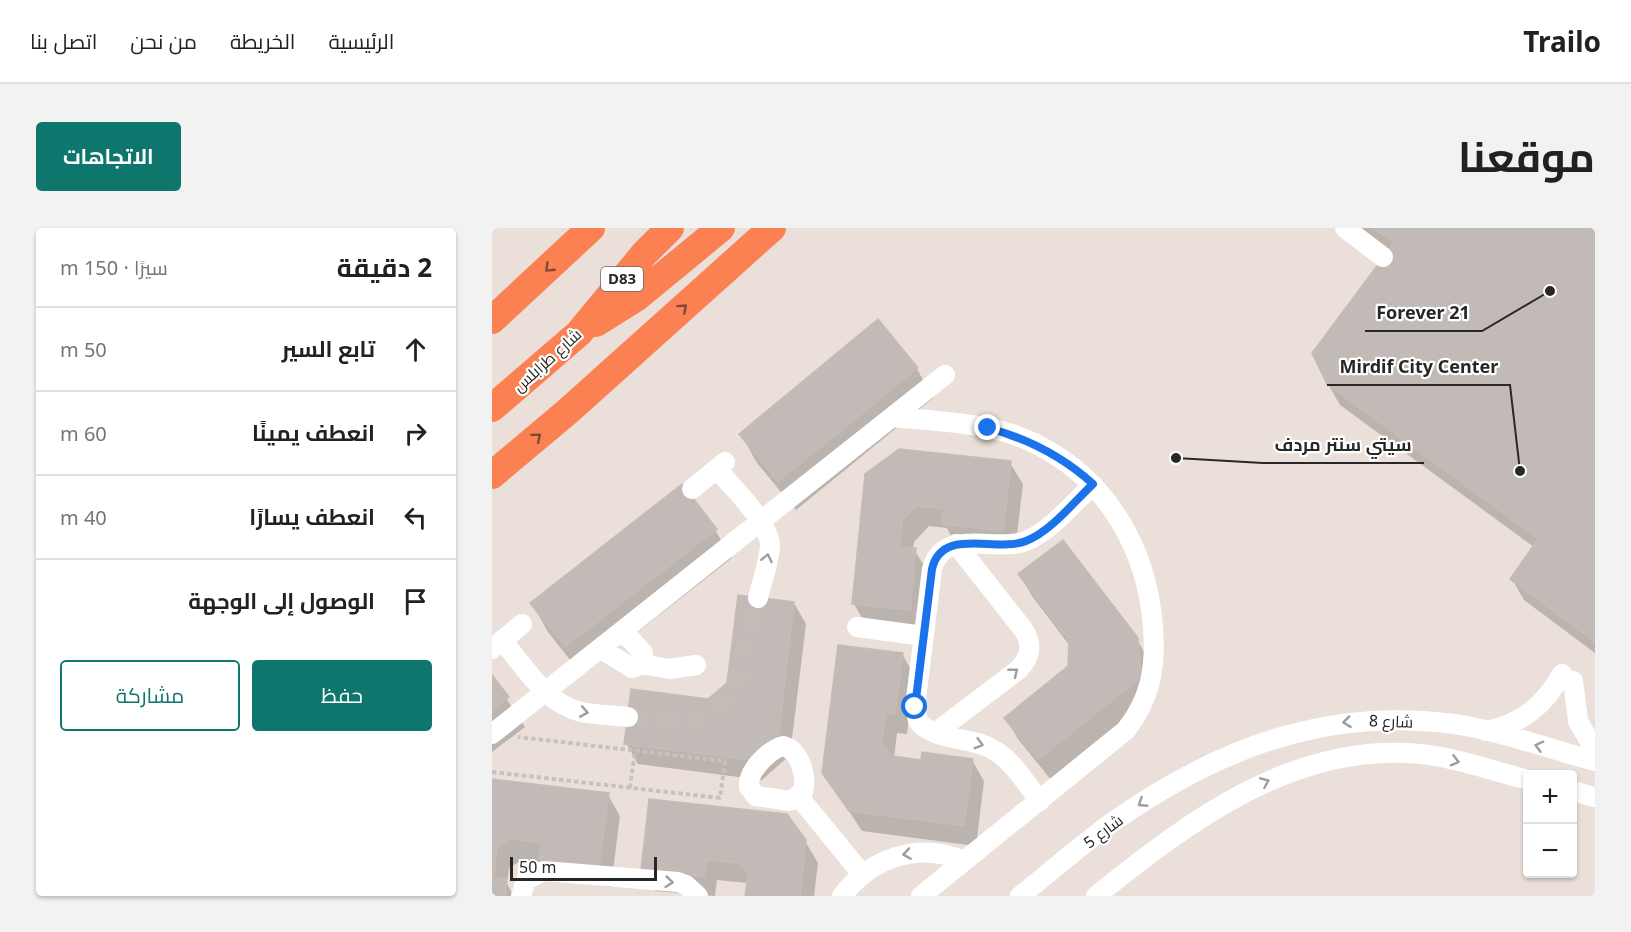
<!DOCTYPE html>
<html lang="ar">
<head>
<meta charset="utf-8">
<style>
  :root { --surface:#fff; --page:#f2f2f2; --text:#202124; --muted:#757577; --line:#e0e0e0; --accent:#0f766e }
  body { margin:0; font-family:"Noto Sans",Cairo,sans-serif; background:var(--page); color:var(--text); direction:rtl }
  .controls { position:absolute; right:18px; bottom:18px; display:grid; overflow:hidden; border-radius:6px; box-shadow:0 2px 4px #0004 }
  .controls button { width:54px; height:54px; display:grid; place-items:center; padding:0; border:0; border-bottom:2px solid var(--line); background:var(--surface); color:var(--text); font:30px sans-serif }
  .scale { position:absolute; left:18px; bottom:15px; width:147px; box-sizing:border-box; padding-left:6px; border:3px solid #272727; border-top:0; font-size:16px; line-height:21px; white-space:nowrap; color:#272727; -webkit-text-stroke:4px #fff; paint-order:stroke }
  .stop { position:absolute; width:18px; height:18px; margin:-14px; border:4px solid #1a73e8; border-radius:50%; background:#fff }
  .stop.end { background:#1a73e8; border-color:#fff; box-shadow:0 2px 6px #0008 }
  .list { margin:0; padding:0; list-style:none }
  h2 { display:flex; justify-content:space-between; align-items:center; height:78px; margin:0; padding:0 24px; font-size:26px }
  h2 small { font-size:20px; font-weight:400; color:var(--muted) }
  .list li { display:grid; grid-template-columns:39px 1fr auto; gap:18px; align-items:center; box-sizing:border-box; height:84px; padding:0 24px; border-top:2px solid var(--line) }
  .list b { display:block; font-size:22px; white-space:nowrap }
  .list em { font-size:20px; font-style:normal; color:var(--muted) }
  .actions { display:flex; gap:12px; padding:18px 24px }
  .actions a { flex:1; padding:14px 0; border:2px solid var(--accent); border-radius:6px; text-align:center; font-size:21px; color:var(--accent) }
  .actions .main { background:var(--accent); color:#fff }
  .icon { flex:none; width:33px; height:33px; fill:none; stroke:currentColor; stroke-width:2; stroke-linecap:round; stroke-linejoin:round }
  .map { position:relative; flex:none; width:1103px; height:668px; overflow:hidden; direction:ltr; border-radius:6px }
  header { display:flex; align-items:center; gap:36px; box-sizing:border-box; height:84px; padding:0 30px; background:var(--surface); border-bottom:2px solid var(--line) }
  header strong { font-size:28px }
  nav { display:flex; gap:33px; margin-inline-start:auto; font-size:21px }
  .intro { display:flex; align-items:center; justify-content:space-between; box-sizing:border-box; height:144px; padding:0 36px }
  h1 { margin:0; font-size:42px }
  .button { padding:15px 27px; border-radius:6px; background:var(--accent); color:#fff; font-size:21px; font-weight:700 }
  main { display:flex; gap:36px; padding:0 36px }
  aside { flex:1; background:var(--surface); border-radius:6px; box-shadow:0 2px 4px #0004 }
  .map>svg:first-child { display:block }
  .shadow { fill:#0003 }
  .building { fill:#c2bab6; stroke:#c5bcb3; stroke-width:1.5 }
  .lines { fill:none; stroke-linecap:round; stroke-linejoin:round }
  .minor-tunnel { stroke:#c3bbb5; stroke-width:20; stroke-dasharray:20 10; stroke-linecap:butt }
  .path { stroke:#c3c3c3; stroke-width:4; stroke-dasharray:4.5 3; stroke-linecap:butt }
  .minor { stroke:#fff; stroke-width:20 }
  .highway { stroke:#fb8153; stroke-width:28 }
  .oneway { stroke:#7c4b39 }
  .oneway2 { stroke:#9e9e9e }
  .route { stroke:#1a73e8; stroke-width:8 }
  .labels { text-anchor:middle; stroke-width:4.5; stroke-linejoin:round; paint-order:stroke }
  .shield { fill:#fff; stroke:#686868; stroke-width:1.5 }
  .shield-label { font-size:15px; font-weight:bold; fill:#272727 }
  .street-label { font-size:16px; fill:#272727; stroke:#fff }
  .leader { fill:none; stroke:#272727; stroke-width:2 }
  .callout-dot { fill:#272727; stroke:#fff; stroke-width:2 }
  .callout-label { font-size:18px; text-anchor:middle; font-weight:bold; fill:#272727; stroke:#fff; stroke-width:4.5; stroke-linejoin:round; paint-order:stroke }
</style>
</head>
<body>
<header>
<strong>Trailo</strong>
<nav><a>الرئيسية</a><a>الخريطة</a><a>من نحن</a><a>اتصل بنا</a></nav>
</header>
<div class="intro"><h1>موقعنا</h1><a class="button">الاتجاهات</a></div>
<main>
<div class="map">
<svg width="1103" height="668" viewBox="0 0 1103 668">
  <rect width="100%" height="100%" fill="#eae0d9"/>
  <path class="shadow" d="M866,0h237v425l-71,-53 -12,-21 22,-32 -194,-142 -12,-21 62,-133z
    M425,141l16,29 -137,112 -39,-47 -16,-29z
    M518,235l13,21 -8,67 -59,-6 -9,-17 -18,-2 -15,16 -1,7 15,22 -6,59 -56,-5 -12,-21 13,-129z
    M223,302l17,28 -150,117 -34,-43 -16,-29z
    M528,347l117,64 12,22 3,38 -100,82 -34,-42 -12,-21 64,-51v-21l-38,-50z
    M302,375l12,21 -16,131 -28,25 -124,-16 -12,-21 82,-42 21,-17z
    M410,426l12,21 -7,59 -10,-1 -3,25 28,3 50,-1 12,21 -8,65 -114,-15 -39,-59z
    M0,449l33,50 -33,25z
    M0,552l116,15 12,21 -9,71 -58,-7 -10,-18 -21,-2 -13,8 -2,16 7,12h-22z
    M313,613l13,22 -4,33h-67l1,-13 -31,-3 -2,16 -60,-5 -12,-21z"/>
  <path class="building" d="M881,0h222v414l-85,-63 28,-40 -211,-155 -15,-31 82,-110z
    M386,91l40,49 -140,114 -39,-48z
    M407,221l112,12 -8,70 -61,-7 2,-15 -28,-3 -14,14 -2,27 16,1 -6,62 -58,-6 13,-130z
    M190,256l35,45 -152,118 -35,-44z
    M571,312l75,98 3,39 -103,83 -34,-42 64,-52 1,-25 -51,-67z
    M246,367l56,7 -15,132 -29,26 -126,-16 7,-55 77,10 19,-16z
    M346,417l65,8 -8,61 -9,-2 -4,31 10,13 29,4 1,-8 51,7 -9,67 -115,-15 -27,-38z
    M0,447l17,22 -17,14z
    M0,551l117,14 -10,73 -60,-7 2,-16 -31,-4 -13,8 -3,31 12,1 -1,17h-13z
    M157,571l138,15 19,26 -6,56h-55l3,-21 -10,-12 -32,-3 -2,17 -63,-7z"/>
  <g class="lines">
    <path class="minor-tunnel" d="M136,489c45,4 91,16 110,-38l20,-81"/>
    <path class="path" d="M0,544l228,26 5,-37 -207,-24
      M138,560l5,-37"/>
    <path class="minor" d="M853,0l38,29
      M401,189c47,5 100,5 143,27 72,36 111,105 117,183 3,40 -2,71 -27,103l-205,166
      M225,241c15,18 53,54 53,77 -1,17 -8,35 -12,52
      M200,261l33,-27
      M365,399l67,9
      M131,403l20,22 -1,11
      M10,412c22,26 44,64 79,72 15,3 31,3 47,5
      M0,421l30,-25
      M109,421l31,19 10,-4 27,5 27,-4
      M1081,453l5,40 17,30
      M994,503c35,-7 58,-25 76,-57
      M443,505l83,-63c13,-13 15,-26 5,-41l-67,-85
      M0,506l453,-359
      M291,518c17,4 24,30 20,46l-13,9 -34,-5 -7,-9c-2,-16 20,-37 34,-41z
      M1080,563l23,6
      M307,569l63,77
      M548,573c-14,-17 -28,-42 -48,-52 -22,-13 -57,-7 -74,-28l-3,-14 17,-138c11,-43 64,-16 94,-28 25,-10 47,-38 67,-56
      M29,668l5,-16 18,-9 134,11 8,3 12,11
      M350,668c29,-38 76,-55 122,-35
      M528,668c33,-26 65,-55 100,-79 102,-70 209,-110 334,-93 47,7 95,25 141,37
      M604,668c93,-75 199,-155 325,-142 36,4 72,17 107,26"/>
    <path class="highway" d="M0,92l99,-92
      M104,95l40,-25 85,-70
      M0,180l87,-75 65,-79 26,-26
      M0,247l75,-63 205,-184"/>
  </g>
  <defs><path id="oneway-chevron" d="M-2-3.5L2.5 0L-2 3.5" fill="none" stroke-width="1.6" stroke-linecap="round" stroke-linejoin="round" transform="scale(1.5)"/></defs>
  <g class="oneway">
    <use href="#oneway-chevron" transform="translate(57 40) rotate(136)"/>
    <use href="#oneway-chevron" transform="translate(191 80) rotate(-42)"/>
    <use href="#oneway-chevron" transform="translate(45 209) rotate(-40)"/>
  </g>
  <g class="oneway2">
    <use href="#oneway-chevron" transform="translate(275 330) rotate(-78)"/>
    <use href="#oneway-chevron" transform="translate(522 444) rotate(-39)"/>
    <use href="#oneway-chevron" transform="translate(92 484) rotate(10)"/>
    <use href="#oneway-chevron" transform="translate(855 494) rotate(173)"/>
    <use href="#oneway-chevron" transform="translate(487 516) rotate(16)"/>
    <use href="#oneway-chevron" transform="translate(1047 518) rotate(-165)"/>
    <use href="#oneway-chevron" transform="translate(963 533) rotate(14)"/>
    <use href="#oneway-chevron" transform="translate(773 554) rotate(-23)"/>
    <use href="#oneway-chevron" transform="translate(650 575) rotate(147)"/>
    <use href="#oneway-chevron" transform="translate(415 626) rotate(171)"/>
    <use href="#oneway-chevron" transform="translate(177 654) rotate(6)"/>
  </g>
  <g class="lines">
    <path class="route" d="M423,479l17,-138c10,-43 64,-16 94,-28 25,-10 47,-38 67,-57 -31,-28 -64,-45 -105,-56"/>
  </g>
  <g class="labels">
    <rect class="shield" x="109" y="39" width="42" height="24" rx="4.5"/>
    <g class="shield-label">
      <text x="130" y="56">D83</text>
    </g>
    <g class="street-label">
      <text transform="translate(55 132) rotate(-42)" y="6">شارع طرابلس</text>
      <text transform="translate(899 493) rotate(2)" y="6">شارع 8</text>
      <text transform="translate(611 603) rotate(-37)" y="6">شارع 5</text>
    </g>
  </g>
  <path class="leader" d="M1058 63L990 103H873M1028 243L1018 157H835M684 230L771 235H932"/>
  <g class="callout-dot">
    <circle cx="1058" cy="63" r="6"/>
    <circle cx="1028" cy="243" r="6"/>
    <circle cx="684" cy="230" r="6"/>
  </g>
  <g class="callout-label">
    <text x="931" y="91">Forever 21</text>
    <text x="927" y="145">Mirdif City Center</text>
    <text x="851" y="223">سيتي سنتر مردف</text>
  </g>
</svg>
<div class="controls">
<button>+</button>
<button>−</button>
</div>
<div class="scale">50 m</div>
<div class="stop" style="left:423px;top:479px"></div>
<div class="stop end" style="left:496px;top:200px"></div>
</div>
<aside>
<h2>2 دقيقة<small>سيرًا · 150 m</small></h2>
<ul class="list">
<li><svg class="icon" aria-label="ahead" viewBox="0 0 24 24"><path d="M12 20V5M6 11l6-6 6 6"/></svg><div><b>تابع السير</b></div><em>50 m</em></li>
<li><svg class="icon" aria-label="right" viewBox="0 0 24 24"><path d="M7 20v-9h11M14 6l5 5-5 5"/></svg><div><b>انعطف يمينًا</b></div><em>60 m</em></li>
<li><svg class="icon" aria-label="left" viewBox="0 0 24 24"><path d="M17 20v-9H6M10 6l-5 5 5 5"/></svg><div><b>انعطف يسارًا</b></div><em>40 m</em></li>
<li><svg class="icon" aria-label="arrive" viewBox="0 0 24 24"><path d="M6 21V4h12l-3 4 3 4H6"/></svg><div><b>الوصول إلى الوجهة</b></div></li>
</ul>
<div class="actions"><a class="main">حفظ</a><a>مشاركة</a></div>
</aside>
</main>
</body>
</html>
